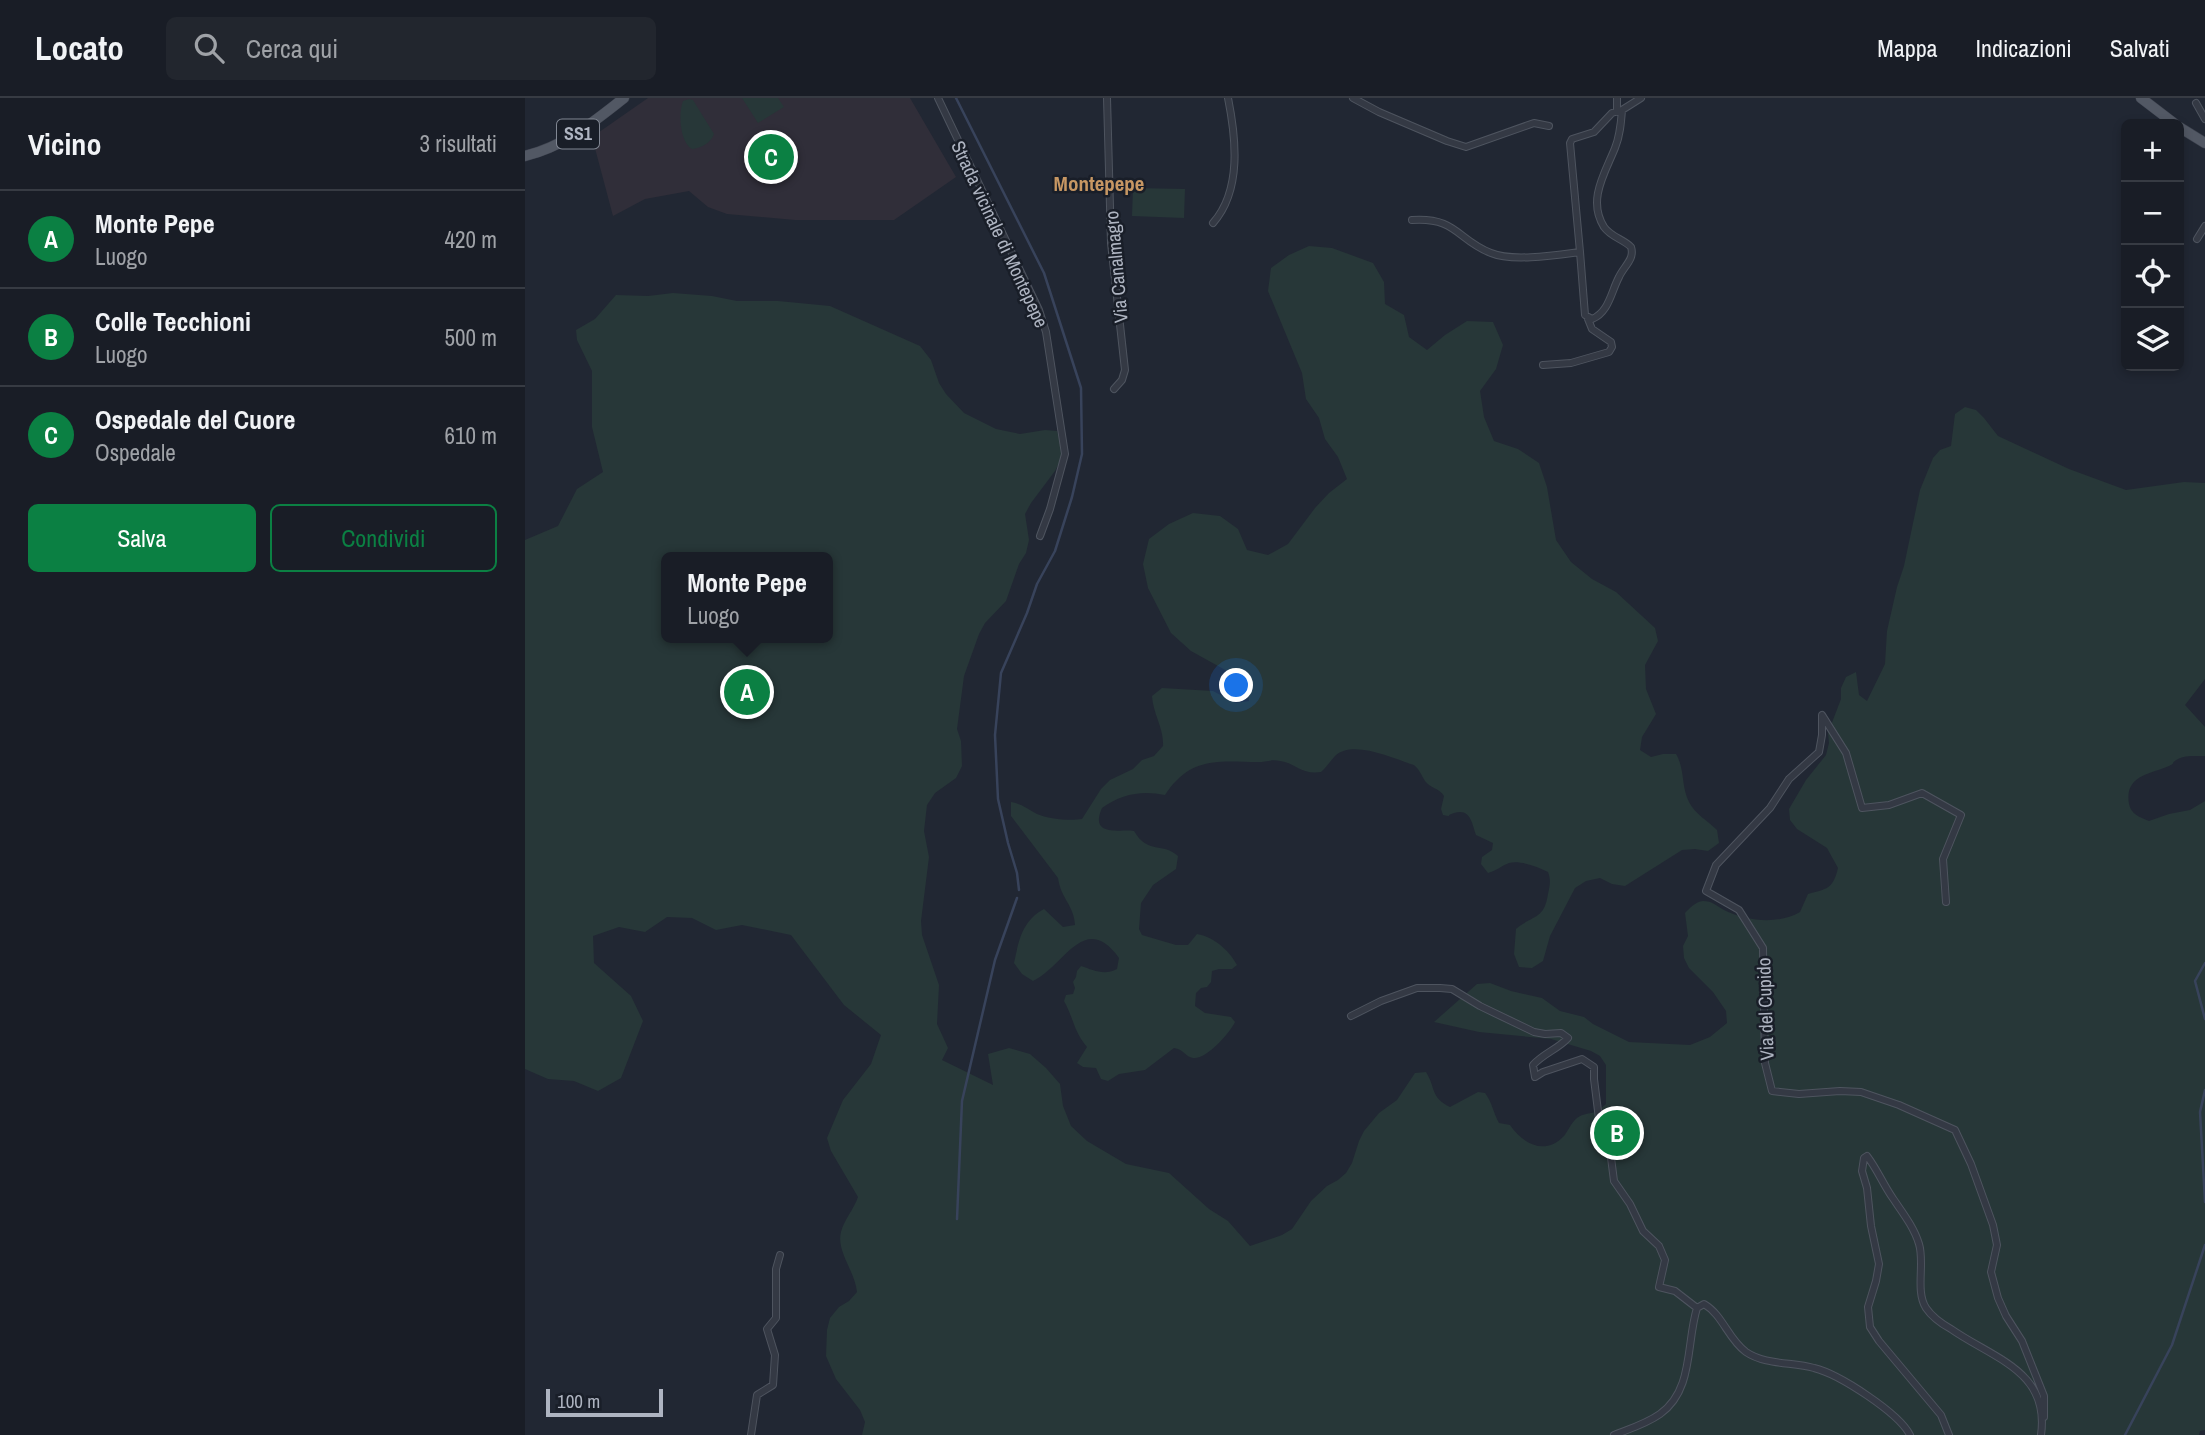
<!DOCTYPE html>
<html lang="it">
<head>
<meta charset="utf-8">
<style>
  :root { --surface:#191d26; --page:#22262e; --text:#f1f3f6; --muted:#9fa2a7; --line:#373b43; --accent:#0b8043 }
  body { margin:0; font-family:"Archivo Narrow",sans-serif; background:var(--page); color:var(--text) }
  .controls { position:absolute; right:21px; top:21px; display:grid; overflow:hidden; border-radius:10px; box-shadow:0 4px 10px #0003 }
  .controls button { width:63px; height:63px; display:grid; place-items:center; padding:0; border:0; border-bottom:2px solid var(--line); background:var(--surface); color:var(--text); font:35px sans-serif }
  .scale { position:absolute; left:21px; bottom:18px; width:117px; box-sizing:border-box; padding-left:7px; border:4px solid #aeb4c1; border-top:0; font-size:19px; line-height:24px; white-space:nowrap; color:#aeb4c1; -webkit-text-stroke:5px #191e28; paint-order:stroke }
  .you { position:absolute; left:712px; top:588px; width:24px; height:24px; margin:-18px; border:5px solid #fff; border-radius:50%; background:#1a73e8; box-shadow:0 0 0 10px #1a73e833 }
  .badge { display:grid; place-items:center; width:46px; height:46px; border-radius:50%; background:var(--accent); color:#fff; font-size:23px; font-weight:700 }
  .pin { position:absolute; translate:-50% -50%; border:4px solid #fff; box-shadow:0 2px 7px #0006 }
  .popup { position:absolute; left:136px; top:454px; width:172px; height:91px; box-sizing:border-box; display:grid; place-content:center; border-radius:10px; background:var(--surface); filter:drop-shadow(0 2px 5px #0005); font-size:23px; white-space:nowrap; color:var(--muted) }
  .popup b { font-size:26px; color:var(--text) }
  .popup::after { content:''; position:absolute; left:50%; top:100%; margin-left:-14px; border:14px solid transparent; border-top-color:var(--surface) }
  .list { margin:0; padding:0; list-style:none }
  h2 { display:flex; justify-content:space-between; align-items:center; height:91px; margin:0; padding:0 28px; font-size:30px }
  h2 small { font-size:23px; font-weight:400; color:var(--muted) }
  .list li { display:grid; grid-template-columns:46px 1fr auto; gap:21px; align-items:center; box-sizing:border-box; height:98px; padding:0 28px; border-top:2px solid var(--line) }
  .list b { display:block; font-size:26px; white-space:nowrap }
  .list p { margin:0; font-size:23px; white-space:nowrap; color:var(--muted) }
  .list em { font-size:23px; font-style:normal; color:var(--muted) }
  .actions { display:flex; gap:14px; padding:21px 28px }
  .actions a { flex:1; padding:16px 0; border:2px solid var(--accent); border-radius:10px; text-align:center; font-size:24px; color:var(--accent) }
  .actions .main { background:var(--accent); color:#fff }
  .icon { flex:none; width:38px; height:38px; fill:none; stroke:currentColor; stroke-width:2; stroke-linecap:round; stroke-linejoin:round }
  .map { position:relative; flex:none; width:1680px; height:1337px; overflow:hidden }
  header { display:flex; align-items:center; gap:42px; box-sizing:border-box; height:98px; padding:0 35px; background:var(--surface); border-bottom:2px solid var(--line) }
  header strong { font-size:33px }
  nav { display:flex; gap:38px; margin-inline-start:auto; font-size:24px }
  .search { width:490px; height:63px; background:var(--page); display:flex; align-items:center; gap:18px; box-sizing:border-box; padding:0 24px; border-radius:10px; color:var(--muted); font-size:26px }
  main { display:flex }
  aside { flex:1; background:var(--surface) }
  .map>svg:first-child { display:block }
  .medical { fill:#302e39 }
  .green { fill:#273738; fill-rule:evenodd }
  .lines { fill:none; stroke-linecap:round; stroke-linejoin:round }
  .stream { stroke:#38435b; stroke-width:2.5 }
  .minor-casing { stroke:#4e545f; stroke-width:8 }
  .primary-casing { stroke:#3d424e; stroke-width:11 }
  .minor { stroke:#343944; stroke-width:6 }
  .primary { stroke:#525864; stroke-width:10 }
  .labels { text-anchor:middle; stroke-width:5; stroke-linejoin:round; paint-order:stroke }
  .shield { fill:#191e28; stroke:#818793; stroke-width:2 }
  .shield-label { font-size:18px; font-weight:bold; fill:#aeb4c1 }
  .street-label { font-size:19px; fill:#aeb4c1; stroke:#191e28 }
  .neighbourhood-label { font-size:21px; font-weight:bold; fill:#c79763; stroke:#191e28 }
</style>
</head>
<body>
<header>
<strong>Locato</strong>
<div class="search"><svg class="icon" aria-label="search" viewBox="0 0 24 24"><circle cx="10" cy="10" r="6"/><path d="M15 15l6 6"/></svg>Cerca qui</div>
<nav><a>Mappa</a><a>Indicazioni</a><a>Salvati</a></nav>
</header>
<main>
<aside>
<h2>Vicino<small>3 risultati</small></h2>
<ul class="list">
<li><span class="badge">A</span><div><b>Monte Pepe</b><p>Luogo</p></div><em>420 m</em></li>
<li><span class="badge">B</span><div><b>Colle Tecchioni</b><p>Luogo</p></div><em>500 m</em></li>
<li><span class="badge">C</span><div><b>Ospedale del Cuore</b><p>Ospedale</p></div><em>610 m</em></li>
</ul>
<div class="actions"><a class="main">Salva</a><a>Condividi</a></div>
</aside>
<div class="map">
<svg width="1680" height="1337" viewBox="0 0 1680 1337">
  <rect width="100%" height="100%" fill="#212733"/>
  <path class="medical" d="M123,0h262l46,79 -62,43h-99l-68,-6 -19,-7 -19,-16 -44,8 -32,17 -21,-79z"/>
  <path class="green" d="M217,0h36l6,9 -26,16z
    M164,1l4,1 21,34c-3,9 -13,14 -22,15 -12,-7 -14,-35 -9,-48z
    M608,90l52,1 -1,29 -52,-2z
    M784,148l23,2 41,15 11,19 1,22 19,11 5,22 18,13 18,-15 22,-14 26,1 10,23 -7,24 -16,22 4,26 10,24 24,8 21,14 8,24 9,53 15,22 21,17 24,13 39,36 3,13 -13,24 1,24 10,25 -14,23 -2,13 11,7 12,-3h13c9,15 5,32 13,48 6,12 19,19 28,28l2,13 -11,8 -13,-2 -13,1 -57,36 -13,-2 -12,-6 -14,3 -11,7 -25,48 -7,25 -11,7 -13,-1 -5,-13 2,-25c18,-15 28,-9 32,-35 2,-9 3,-14 0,-22 -11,-5 -27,-12 -39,-9 -8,3 -13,8 -21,10l-7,-9 1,-7 10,-7 1,-7 -17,-8c-4,-11 -5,-27 -22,-22 -10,3 0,4 -11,2l-2,-6 3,-13c-5,-8 -14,-8 -19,-15 -4,-6 -5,-11 -11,-16 -20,-6 -61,-26 -79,-9 -5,5 -8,11 -14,16 -20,3 -25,-9 -41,-11 -8,-2 -15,1 -22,1 -41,-1 -68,-5 -93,33 -23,-5 -44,-1 -63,13 -13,29 18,21 32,23 14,24 29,11 44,25l-2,13 -23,16 -12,18 -2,26 3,6 34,10h12l9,-11c17,3 32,16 40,31l-5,4h-13l-7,2 -1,11 -4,5 -6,1 -5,5 -1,13 10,7 26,4 4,5c-5,11 -29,38 -42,36 -7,-1 -10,-9 -19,-10l-29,22 -26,4 -11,7 -7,-2 -5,-11 -13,-1 -6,-4 10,-16c-14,-17 -13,-28 -23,-46l2,-6 7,-1 2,-6 -2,-6 3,-5 1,-6 4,-5c12,4 23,10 36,3l2,-11c-35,-48 -55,9 -86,23l-11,-7 -8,-11c5,-23 8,-42 30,-54l19,18 12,-2c-1,-20 -14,-26 -17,-47l-47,-62v-14c11,2 17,7 26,12 11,5 33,7 45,5l19,-30 9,-9 23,-11 9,-9 12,-4 9,-10c1,-18 -10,-32 -11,-50l10,-8 51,3 23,12 13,-2 -2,-12 -10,-9 -1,-4 -45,-25 -20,-18 -23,-45 -5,-24 6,-25 20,-15 24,-11 27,3 18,13 9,21 21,5 20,-11 27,-36 14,-15 18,-14 -9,-22 -13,-18 -6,-21 -13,-19 -4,-26 -34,-82 3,-23 18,-13z
    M148,195l39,3 25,5h41l52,5 90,40 11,14 8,23 7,11 18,19 32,16 24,5 25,-4 12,1 4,15v13l-6,12 -24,32 -6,11 4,26 -3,13 -7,11 -13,37 -21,22 -6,11 -15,42 -7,53 4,12 1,25 -6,12 -21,15 -8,12 -3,26 5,26 -8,64 1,14 17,50 -2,39 11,24 -6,12 51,25 -5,-31 21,-6 21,6 16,14 14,16 3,22 8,20 16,15 39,23 43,9 40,36 19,12 22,25 32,-11 10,-6 19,-28 16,-15 11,-6 8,-7 6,-10 7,-22 5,-10 15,-18 18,-13 18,-27 11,-1c10,16 4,25 24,35l28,-15 7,1c7,9 8,19 14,30l11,2c13,19 35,31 54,11 4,-5 7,-13 13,-18 6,-5 14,-4 21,-7 3,-2 5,-5 8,-7v-39l-6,-9 -9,-5 -40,-12 -72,-7 -45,-10 43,-38 13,-1 21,8 31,7 18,13 24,6 9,7 36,18 61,3 20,-8 17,-14 -1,-12 -13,-19 -24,-24 -5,-10 -1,-12 5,-10 -3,-23c5,-5 10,-11 18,-12 9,0 14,5 21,9 22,11 54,15 76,2l8,-18c19,-5 25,-5 30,-26l-11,-20 -30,-19 -7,-9 -1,-11 17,-29 20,-25 3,-12 -1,-10 13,-34v-11l5,-11 10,-5 3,23 8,6 18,-37 2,-33 10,-44 7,-21 16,-76 13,-32 7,-8 11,-4 4,-32 10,-7 11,3 8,8 14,18 71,33 57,21 58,-8 21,1v196l-20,26 20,22v29c-8,0 -21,-1 -27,3 -9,5 -1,3 -9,7 -18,8 -45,9 -40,38 2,10 10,13 20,17l20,-7 21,-4 15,-9v629l-5,1 -1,4h-1337l3,-13 -5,-12 -24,-31 -10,-23 1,-26 3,-12 9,-11 10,-6 8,-9c-2,-21 -21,-41 -16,-60 3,-12 13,-23 17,-35l-27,-46 -4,-13 16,-38 28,-36 10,-29 -37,-30 -53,-70 -49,-10 -26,5 -24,-12 -25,-1 -22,15 -26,-5 -26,9 1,27 37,33 12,25 -22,57 -23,13 -24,-10 -26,-2 -23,-10v-529l33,-14 19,-37 26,-17 -11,-45v-56l-15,-31 -1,-10 19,-11 21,-24 32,1zM142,459h160v81h-160z"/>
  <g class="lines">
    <path class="stream" d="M431,0l88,175 37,115 1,66 -10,43 -17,54 -18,33 -10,29 -26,60 -6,62 3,64 10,44 9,30 2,17
      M1680,865l-10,18 10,38
      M1680,992l-5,22 5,90
      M432,1121l5,-118 33,-141 22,-62
      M1600,1337l47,-90 33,-100"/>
    <g class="minor-casing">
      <path id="minor" d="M413,0l101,212 7,22 19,122 -15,55 -10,27
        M582,0l4,145 14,127 -3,10 -8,9
        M828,0l26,14 68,29 19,6 68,-24 15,3
        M1671,5l9,16
        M1092,12v-12
        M887,122c45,-3 45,20 79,33 21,9 66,2 89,-1l5,63 7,4c17,-7 19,-27 27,-42 5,-11 16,-18 12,-30 -8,-8 -20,-10 -27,-20 -17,-27 1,-54 11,-79 5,-12 6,-25 7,-38
        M688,125c29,-33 23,-85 15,-125
        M1672,141l8,-13
        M1055,154l-10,-109 2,-4 22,-7 18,-19 10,-3 19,-12
        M1018,267l28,-2 38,-11 3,-5 -1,-5 -19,-13 -4,-10
        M1421,804l-3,-43 18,-44 -39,-22 -33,12 -27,3 -16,-55 -24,-38v20l-3,17 -30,27 -19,29 -54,57 -10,26 33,19 24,38 2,115 7,28 27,3 41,-3 21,1 38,13 56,25 16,34 22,61 4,20 -6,27 7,26 8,18 16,25 22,55v21
        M826,918l30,-15 36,-13h23l12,1 28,17 54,26 11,2 16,-1 7,5c-10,11 -24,15 -35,27l2,12 8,-5 39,-13 12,8v12l5,40 10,23 5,39 16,23 13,27 16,15 6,14 -6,27 16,4 22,17
        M226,1337l6,-40 16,-10 2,-30 -8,-26 9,-11v-49l4,-14
        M1089,1337c15,-6 32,-11 46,-21 34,-24 26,-71 37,-106l7,-4c19,11 24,35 42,48 19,13 46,10 68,16 25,6 85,45 96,67
        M1424,1337l-8,-20 -62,-74 -9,-14 -2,-20 8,-26 3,-17 -8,-38 -4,-38 -5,-17 2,-13 3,-2c10,13 16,28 25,41 10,15 22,30 27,47 6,19 -4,47 7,64 6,9 16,16 25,21 43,30 99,42 90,106"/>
    </g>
    <g class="primary-casing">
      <path id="primary" d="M1616,0l34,26
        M1654,29l26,16
        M0,58c40,-10 67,-33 99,-58"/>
    </g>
    <use href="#minor" class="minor"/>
    <use href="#primary" class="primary"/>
  </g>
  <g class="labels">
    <rect class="shield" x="32" y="21.5" width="42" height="29" rx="5"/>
    <g class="shield-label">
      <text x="53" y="42">SS1</text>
    </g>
    <g class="street-label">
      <text transform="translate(475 136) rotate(65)" y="7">Strada vicinale di Montepepe</text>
      <text transform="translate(591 169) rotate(-95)" y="7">Via Canalmagro</text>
      <text transform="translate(1240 911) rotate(-92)" y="7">Via del Cupido</text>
    </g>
    <g class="neighbourhood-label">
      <text x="574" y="93">Montepepe</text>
    </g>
  </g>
</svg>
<div class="controls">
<button>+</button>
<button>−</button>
<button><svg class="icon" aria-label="locate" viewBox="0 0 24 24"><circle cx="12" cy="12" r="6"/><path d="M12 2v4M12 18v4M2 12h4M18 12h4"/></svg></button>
<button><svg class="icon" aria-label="layers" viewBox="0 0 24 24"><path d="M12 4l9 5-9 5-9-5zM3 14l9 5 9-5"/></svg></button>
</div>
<div class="scale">100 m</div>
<div class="you"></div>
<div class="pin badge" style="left:222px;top:594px">A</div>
<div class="popup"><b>Monte Pepe</b>Luogo</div>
<div class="pin badge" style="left:1092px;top:1035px">B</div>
<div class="pin badge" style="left:246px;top:59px">C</div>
</div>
</main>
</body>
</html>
